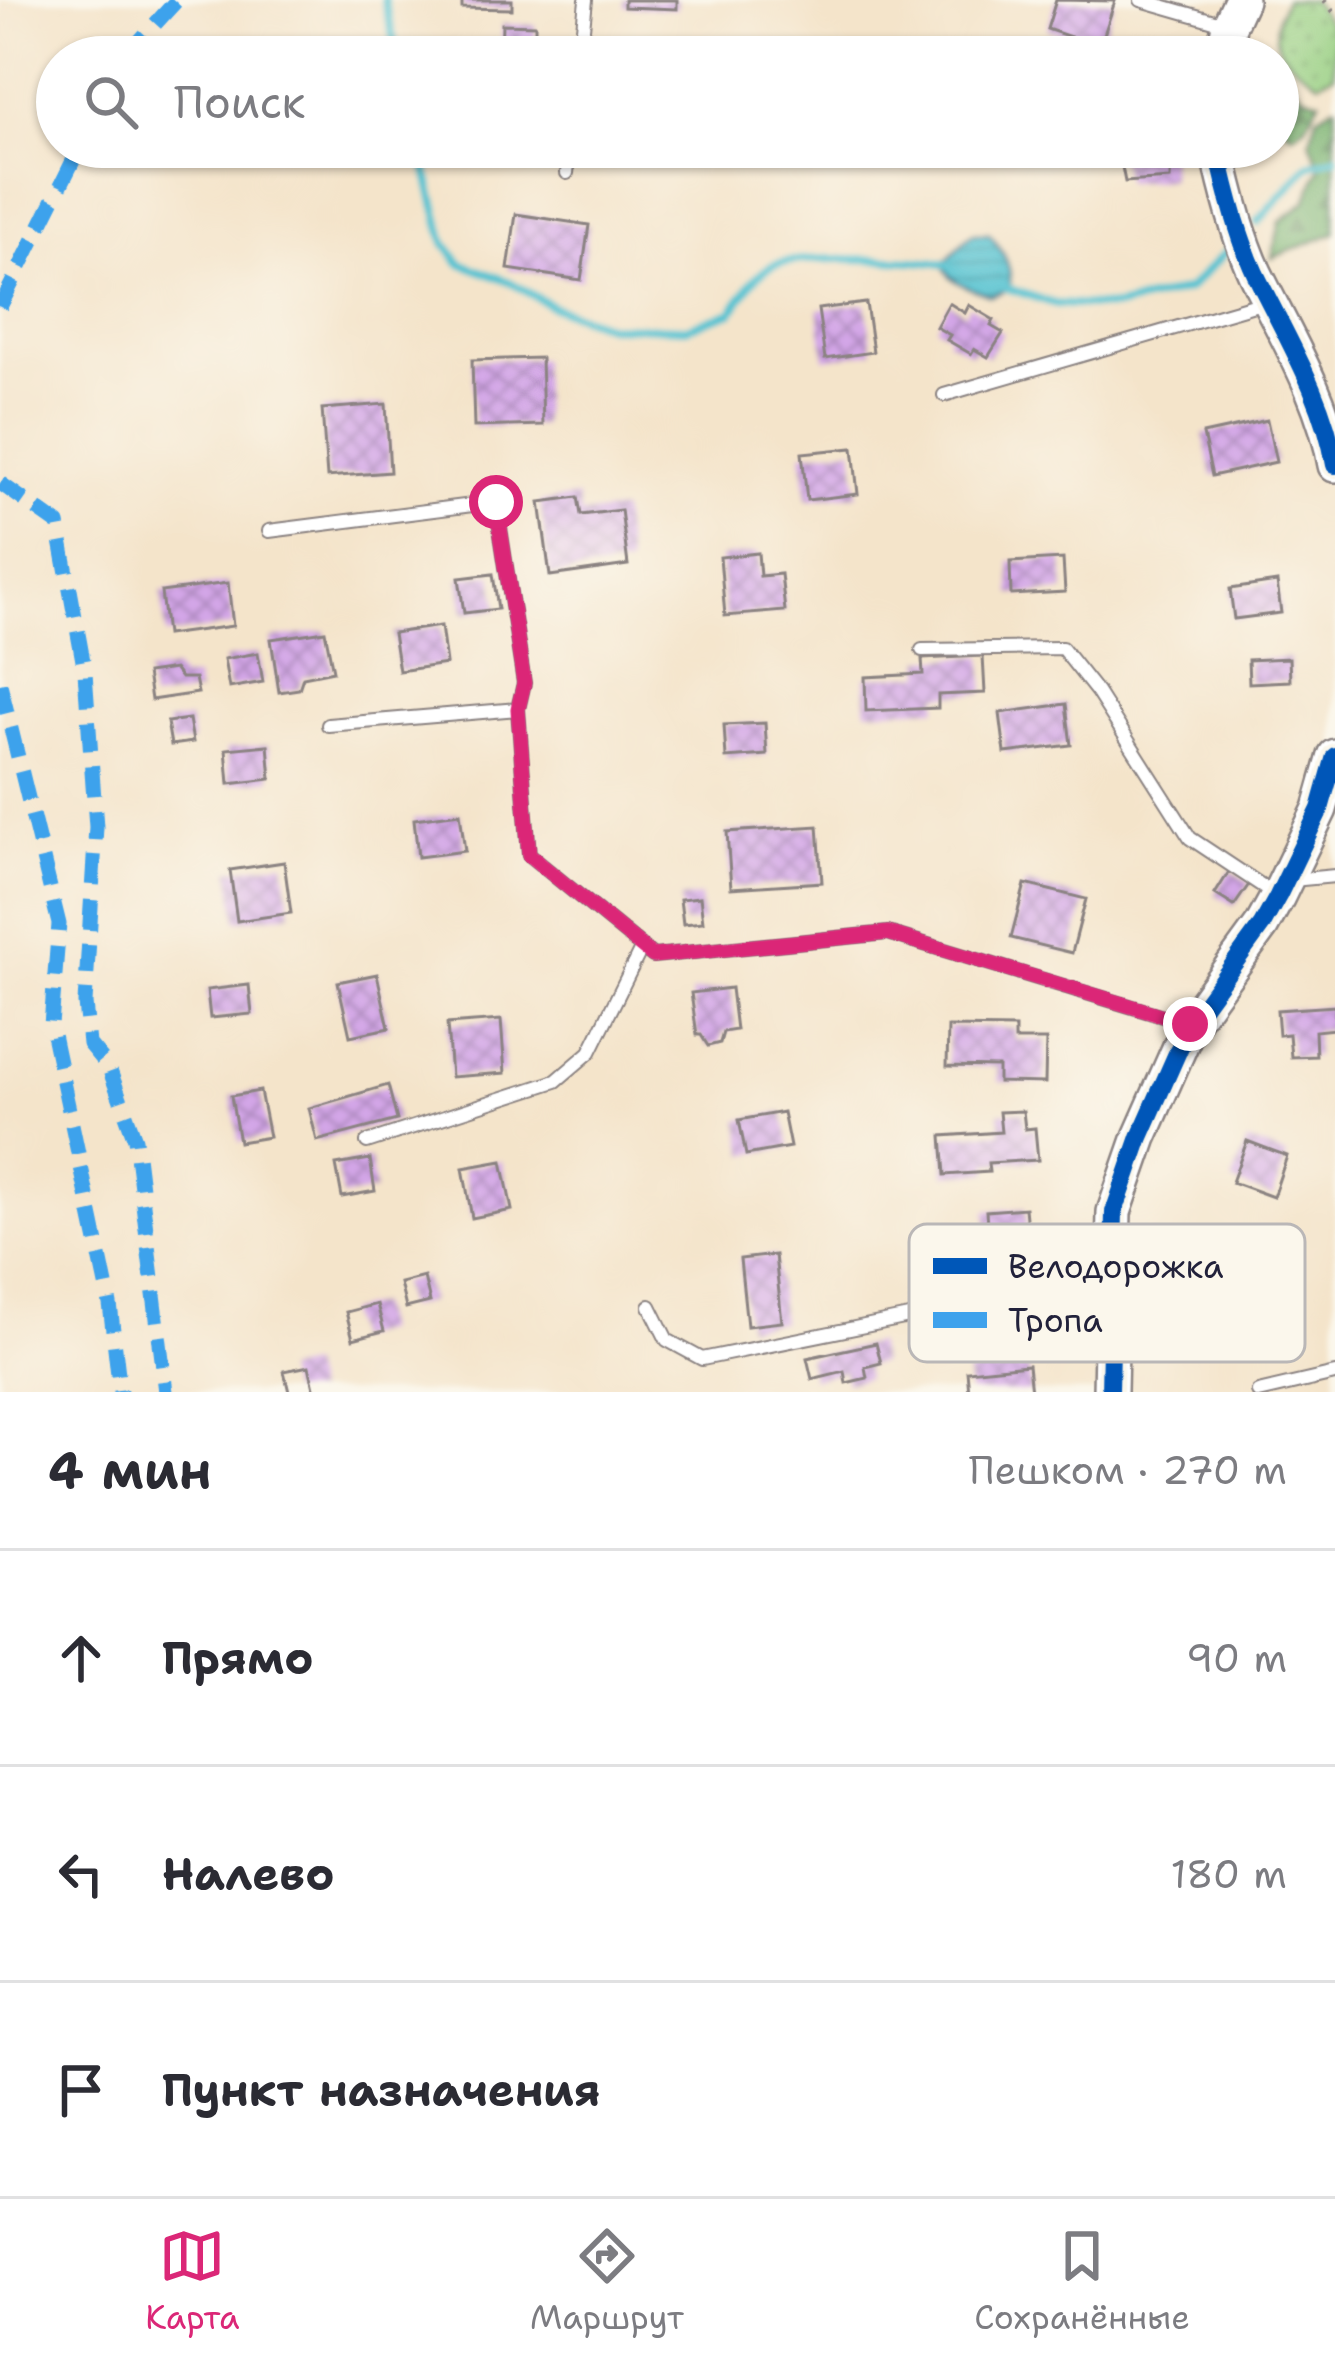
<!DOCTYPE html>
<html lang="ru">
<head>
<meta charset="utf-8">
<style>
  :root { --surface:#fff; --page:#f7f7f7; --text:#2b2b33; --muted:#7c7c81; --line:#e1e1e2; --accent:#db2777 }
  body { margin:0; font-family:"Shantell Sans",sans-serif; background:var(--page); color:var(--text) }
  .stop { position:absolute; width:36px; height:36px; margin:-27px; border:9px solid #db2777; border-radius:50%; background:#fff }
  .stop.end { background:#db2777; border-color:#fff; box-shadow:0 3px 12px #0008 }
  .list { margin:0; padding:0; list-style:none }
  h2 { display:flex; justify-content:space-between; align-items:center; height:156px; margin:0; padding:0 48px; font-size:51px }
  h2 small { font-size:39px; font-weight:400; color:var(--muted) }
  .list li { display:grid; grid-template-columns:78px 1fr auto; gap:36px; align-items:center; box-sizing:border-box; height:216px; padding:0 48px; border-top:3px solid var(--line) }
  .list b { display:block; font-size:45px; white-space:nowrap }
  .list em { font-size:39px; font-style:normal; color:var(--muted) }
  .icon { flex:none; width:66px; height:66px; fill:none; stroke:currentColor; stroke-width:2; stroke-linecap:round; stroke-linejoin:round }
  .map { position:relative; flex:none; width:1335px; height:1392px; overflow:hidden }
  .search { position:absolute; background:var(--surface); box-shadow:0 3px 9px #0004; left:36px; right:36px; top:36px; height:132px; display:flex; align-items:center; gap:30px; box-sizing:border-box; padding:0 42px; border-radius:66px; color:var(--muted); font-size:45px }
  .sheet { height:804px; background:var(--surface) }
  nav { display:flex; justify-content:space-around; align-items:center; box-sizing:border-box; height:168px; border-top:3px solid var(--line); background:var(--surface); font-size:33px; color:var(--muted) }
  nav a { display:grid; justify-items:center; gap:6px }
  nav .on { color:var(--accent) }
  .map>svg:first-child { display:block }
  .grass { fill:url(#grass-dots); stroke:#5c785e; stroke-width:3 }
  .forest { fill:url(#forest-firs); stroke:#4e6a56; stroke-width:3 }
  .water { fill:url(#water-rules); stroke:#3c7286; stroke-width:3 }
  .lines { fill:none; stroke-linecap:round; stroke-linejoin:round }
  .stream { stroke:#57c3d1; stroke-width:8 }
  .building { fill:url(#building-cross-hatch) }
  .lane-casing { stroke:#8b8382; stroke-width:16 }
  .secondary-casing { stroke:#8b8382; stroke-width:38 }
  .path { stroke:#8b8382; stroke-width:4.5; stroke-dasharray:3 9; stroke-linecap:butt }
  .lane { stroke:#fff; stroke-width:12 }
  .secondary { stroke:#fff; stroke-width:33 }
  .quiet { stroke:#3ea2ec; stroke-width:15; stroke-dasharray:30 15; stroke-linecap:butt }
  .cycleway-casing { stroke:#fbf7ec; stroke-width:26 }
  .cycleway { stroke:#0057b8; stroke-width:18 }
  .route { stroke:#db2777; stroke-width:15 }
  .key { fill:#fbf7ec; stroke:#bab7b7; stroke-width:3 }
  .key-label { font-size:33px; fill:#22223b }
</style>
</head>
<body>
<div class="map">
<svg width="1335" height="1392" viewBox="0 0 1335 1392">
  <defs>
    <pattern id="grass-dots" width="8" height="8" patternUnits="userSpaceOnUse" patternTransform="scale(3)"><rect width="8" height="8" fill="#97cf82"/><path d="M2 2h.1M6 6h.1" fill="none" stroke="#82b171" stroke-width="1.8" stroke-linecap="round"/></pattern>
    <pattern id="forest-firs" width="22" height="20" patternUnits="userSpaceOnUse" patternTransform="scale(3)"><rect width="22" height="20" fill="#79b270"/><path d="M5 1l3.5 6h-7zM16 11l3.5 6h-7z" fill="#63905d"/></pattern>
    <pattern id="water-rules" width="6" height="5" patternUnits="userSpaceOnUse" patternTransform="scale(3)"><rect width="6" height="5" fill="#57c3d1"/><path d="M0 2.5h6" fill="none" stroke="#4ba7b4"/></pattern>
    <pattern id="building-cross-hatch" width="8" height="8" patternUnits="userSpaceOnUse" patternTransform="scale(3)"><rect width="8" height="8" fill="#d3a6e7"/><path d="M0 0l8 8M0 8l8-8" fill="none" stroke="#ab87bc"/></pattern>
  </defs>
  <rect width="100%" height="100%" fill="#fbf7ec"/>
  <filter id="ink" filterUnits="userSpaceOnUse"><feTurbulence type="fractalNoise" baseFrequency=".00833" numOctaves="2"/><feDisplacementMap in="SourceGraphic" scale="24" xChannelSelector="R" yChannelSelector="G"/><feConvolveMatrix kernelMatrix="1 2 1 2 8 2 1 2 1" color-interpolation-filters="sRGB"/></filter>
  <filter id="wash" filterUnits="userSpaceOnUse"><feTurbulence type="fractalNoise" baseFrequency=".004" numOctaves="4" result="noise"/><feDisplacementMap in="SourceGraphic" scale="48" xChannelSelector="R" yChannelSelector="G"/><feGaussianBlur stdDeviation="2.7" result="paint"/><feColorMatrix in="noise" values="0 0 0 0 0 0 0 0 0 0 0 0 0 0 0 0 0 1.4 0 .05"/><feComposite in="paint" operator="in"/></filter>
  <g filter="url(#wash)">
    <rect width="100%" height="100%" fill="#f4e4ca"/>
    <path class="grass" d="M1285,0h27l23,32 -1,42 -15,8c-36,-22 -57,-39 -34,-82z"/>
    <path class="forest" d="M1278,68l26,27 16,5 -15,26 -12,8 -15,-12z
      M1335,105v128l-63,25 8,-36 26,-21 14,-34 -10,-27 7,-24z"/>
    <path class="water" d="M972,234h17c13,15 25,35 20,55l-18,7c-18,-7 -42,-12 -48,-32z"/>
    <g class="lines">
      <path class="stream" d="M384,0l14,57
        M421,147l24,96 15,20 50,19 43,25 56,19 77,2 46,-16c12,-17 23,-41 45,-48 27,-8 142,-5 172,1
        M1258,222l50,-57 27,-8
        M1001,286l54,18 61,3 71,-17 43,-42"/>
    </g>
    <g id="blocks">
      <path class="building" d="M462,0h50v9l-50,-1z
        M624,0h53v9l-53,-2z
        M1056,0l59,1 -15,46 -53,-18z
        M502,24l33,1v32h-34z
        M1118,147h53l-1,32 -45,3z
        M516,214l73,11 -8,55 -73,-11z
        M866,303l7,49 -48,7 -7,-50z
        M949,303l16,10 4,-8 25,15 -3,6 12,7 -15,24 -14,-8 -3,5 -24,-14 3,-5 -14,-8z
        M541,358l2,67 -69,2 -2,-67z
        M386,404l4,68 -63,5 -5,-68z
        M1267,420l9,42 -64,14 -9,-42z
        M853,448l5,46 -51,6 -5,-47z
        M578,497l3,18 40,-5 7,55 -78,11 -10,-74z
        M758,553l2,23 21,-2 4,37 -60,5 -5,-59z
        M1063,559l2,33 -54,3 -1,-33z
        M493,574l5,35 -34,4 -5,-35z
        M1277,582l4,31 -47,6 -4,-30z
        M228,583l5,43 -67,9 -5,-43z
        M441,626l5,38 -47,7 -6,-38z
        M325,631l8,40 -30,6 -4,12 -20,3 -8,-53z
        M258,653l5,29 -34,6 -5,-29z
        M983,656l2,37 -47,2v13l-72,3 -1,-34 58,-3 -1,-15z
        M1289,658l1,23 -41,2 -1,-23z
        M174,669l7,9h14l3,15 -47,7 -4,-27z
        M1066,704l5,41 -66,8 -5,-40z
        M189,719l4,23 -22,3 -4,-23z
        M765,723l2,32 -41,3 -2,-33z
        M268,745l3,34 -42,5 -3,-35z
        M460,813l5,38 -47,6 -4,-38z
        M818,826l4,56 -91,6 -4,-56z
        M284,862l7,51 -54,8 -7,-51z
        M1230,870l20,13 -16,23 -19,-12z
        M1025,884l61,15 -14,54 -61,-15z
        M700,897l3,25 -20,2 -3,-25z
        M377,974l12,54 -39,8 -12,-54z
        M249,985l3,29 -42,4 -3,-28z
        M731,988l5,42 -13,2 -3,11 -12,3 -7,-11h-4l-6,-42z
        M1335,1006v23l-20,2 1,25 -25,1 -2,-23 -10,1 -2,-25z
        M501,1020l4,53 -54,4 -4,-53z
        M948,1027l67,1v12h31l-1,43 -47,-1v-15l-51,-1z
        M388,1085l9,35 -80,21 -8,-33z
        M260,1091l9,46 -30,5 -8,-46z
        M1023,1111l2,18 10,-1 3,32 -50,3 1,9 -44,3 -3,-39 59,-4 -2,-20z
        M783,1112l7,35 -44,8 -7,-35z
        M1247,1141l40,15 -14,41 -41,-15z
        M370,1159l5,32 -33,6 -6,-32z
        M502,1161l10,49 -40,8 -9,-50z
        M1025,1208l5,52 -40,3 -4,-52z
        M775,1255l7,67 -35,4 -7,-67z
        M424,1277l6,25 -24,6 -6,-25z
        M377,1304l7,27 -31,8 -7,-27z
        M876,1343l5,20 -16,4 2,11 -21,5 -2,-12 -32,8 -5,-21z
        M1028,1365l3,27h-62l-2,-21z
        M309,1366l6,26h-26l-5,-21z"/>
    </g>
  </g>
  <g filter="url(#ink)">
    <use href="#blocks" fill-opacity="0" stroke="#8b8382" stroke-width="3"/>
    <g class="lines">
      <g class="lane-casing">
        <path id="lane" d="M1141,0l87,25
          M580,57l6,-57
          M567,173l3,-26
          M944,395l324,-94
          M269,531l227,-29 28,181 -6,26
          M922,650l140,-2 35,44 93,146 86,57
          M328,725l190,-16 11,146 124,101 235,-23 301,91
          M1292,880l43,-4
          M367,1142l189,-61 34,-29 52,-105
          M650,1306l17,34 35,19 212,-43 195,-12
          M1258,1392l77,-18"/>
      </g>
      <g class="secondary-casing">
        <path id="secondary" d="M1222,57l7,-31 12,-26
          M1217,147c9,42 20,87 38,126 30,62 69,124 80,192
          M1110,1392l4,-180 26,-75 50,-113 72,-99 16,-29 42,-87 15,-53"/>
      </g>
      <path class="path" d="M1324,0l11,14"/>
      <use href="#lane" class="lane"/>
      <use href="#secondary" class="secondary"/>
      <path class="quiet" d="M125,57l52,-57
        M0,307l80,-160
        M0,483l58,41 27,148 11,155 -11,176 4,41 20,24 26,71 31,253
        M0,684l59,240 -8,101 59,279 10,88"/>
      <g class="cycleway-casing">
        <path id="cycleway" d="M1217,147c9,42 20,87 38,126 30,62 69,124 80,192
          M1110,1392l4,-180 26,-75 50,-113 72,-99 16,-29 42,-87 15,-53"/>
      </g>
      <use href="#cycleway" class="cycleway"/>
    </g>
  </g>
  <g class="lines" filter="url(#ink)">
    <path class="route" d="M496,502l28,181 -6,26 11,146 124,101 235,-23 302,91"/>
  </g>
  <rect x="909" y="1224" width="396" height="138" rx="18" class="key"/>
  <rect x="933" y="1258" width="54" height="16" fill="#0057b8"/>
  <rect x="933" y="1312" width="54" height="16" fill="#3ea2ec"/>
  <g class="key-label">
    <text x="1008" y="1278">Велодорожка</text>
    <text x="1008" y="1332">Тропа</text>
  </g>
</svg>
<div class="stop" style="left:496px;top:502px"></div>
<div class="stop end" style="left:1190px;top:1024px"></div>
<div class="search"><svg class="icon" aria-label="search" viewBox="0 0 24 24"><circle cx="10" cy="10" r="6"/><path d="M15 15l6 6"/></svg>Поиск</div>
</div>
<section class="sheet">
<h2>4 мин<small>Пешком · 270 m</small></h2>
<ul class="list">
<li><svg class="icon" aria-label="ahead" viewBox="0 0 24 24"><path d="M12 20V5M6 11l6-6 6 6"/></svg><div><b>Прямо</b></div><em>90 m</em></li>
<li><svg class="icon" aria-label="left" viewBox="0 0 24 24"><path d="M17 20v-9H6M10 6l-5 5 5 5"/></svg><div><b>Налево</b></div><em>180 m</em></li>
<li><svg class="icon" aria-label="arrive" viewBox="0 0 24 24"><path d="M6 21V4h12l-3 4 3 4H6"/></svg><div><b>Пункт назначения</b></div></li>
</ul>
</section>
<nav>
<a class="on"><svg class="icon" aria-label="map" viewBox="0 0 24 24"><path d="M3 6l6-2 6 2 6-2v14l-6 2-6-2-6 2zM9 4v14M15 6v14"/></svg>Карта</a>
<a><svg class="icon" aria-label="directions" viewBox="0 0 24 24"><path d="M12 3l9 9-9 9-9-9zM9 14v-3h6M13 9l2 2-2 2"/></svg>Маршрут</a>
<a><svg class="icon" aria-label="saved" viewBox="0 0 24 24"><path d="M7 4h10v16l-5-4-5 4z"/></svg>Сохранённые</a>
</nav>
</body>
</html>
